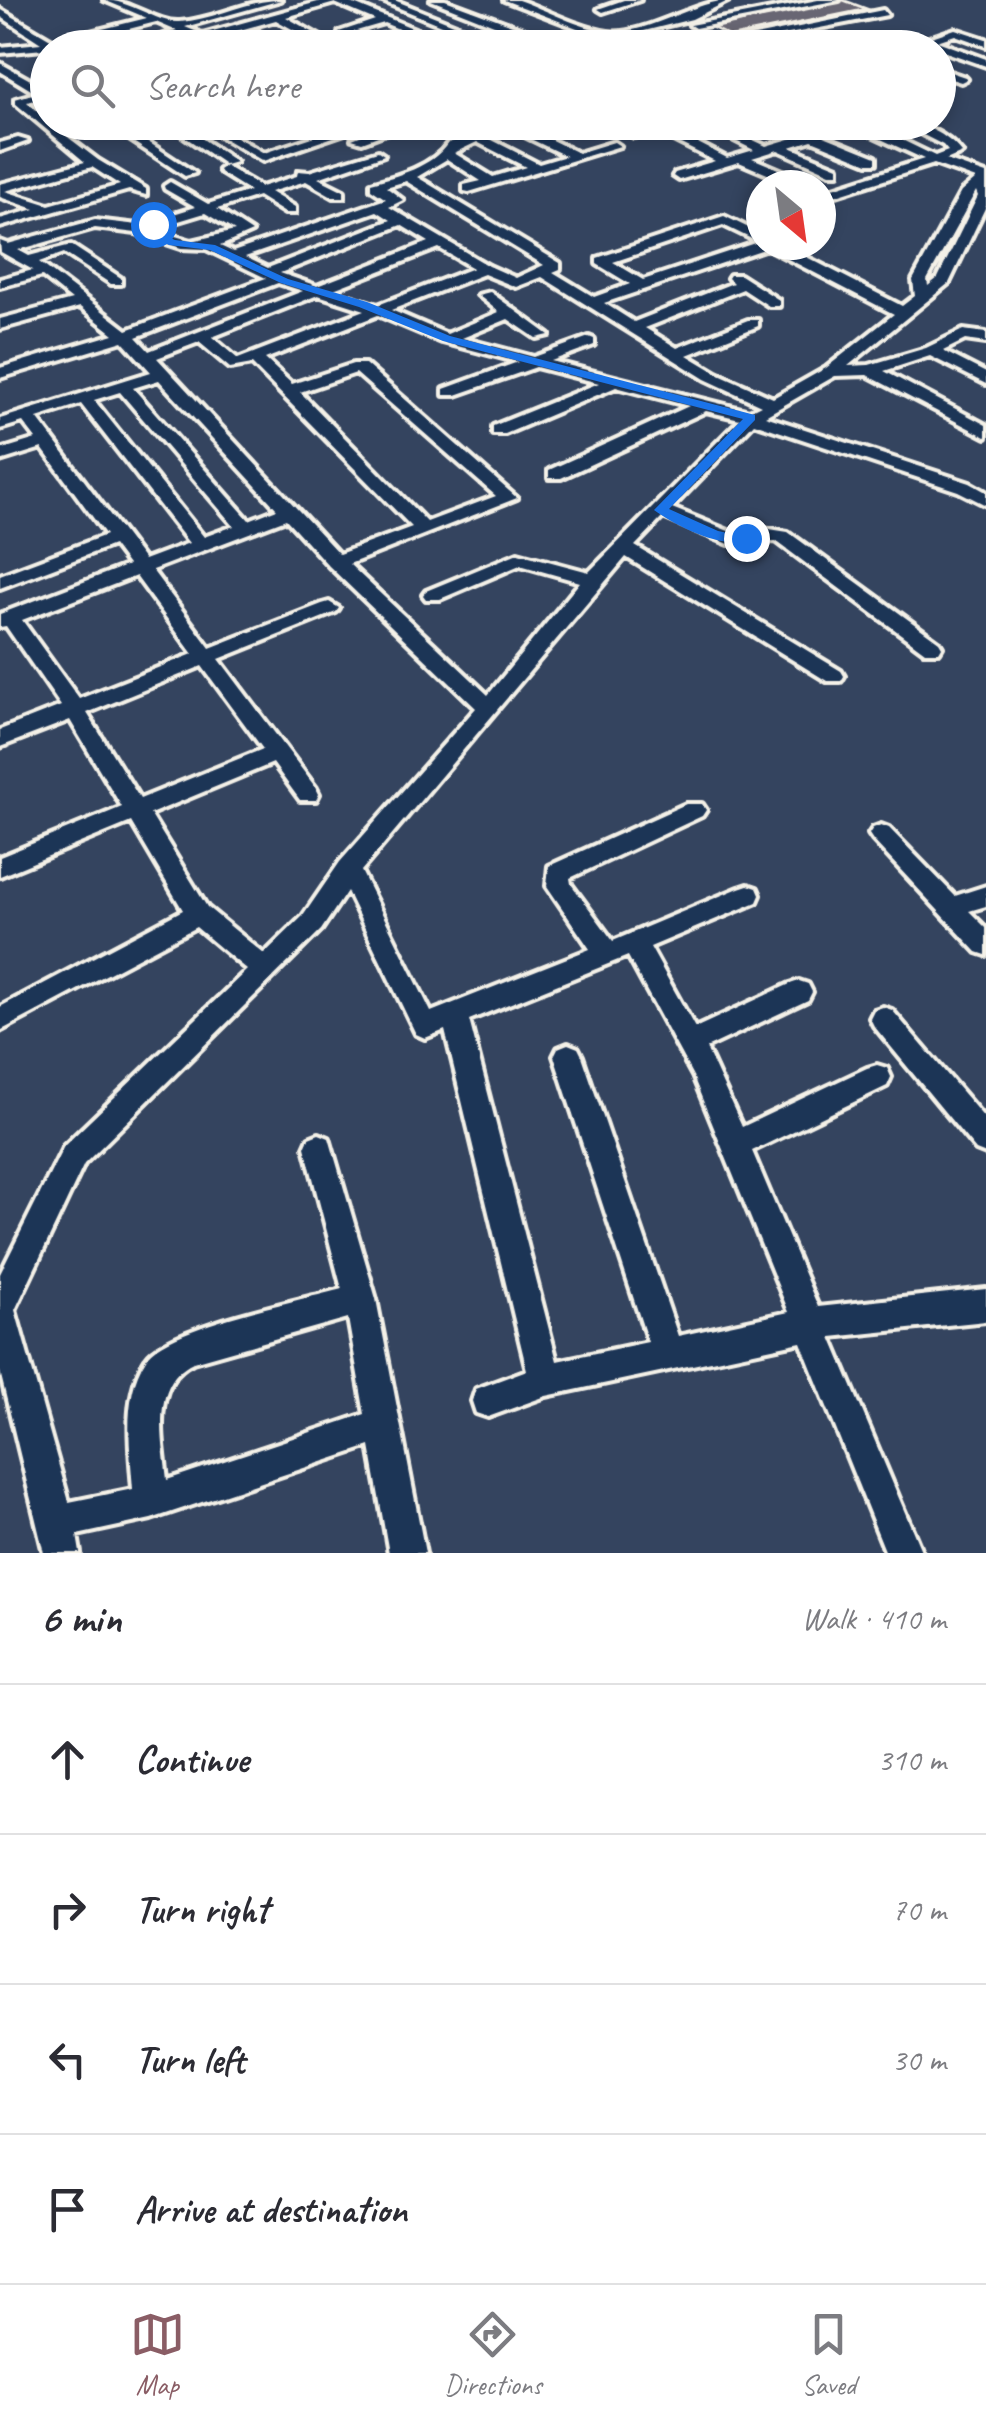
<!DOCTYPE html>
<html lang="en">
<head>
<meta charset="utf-8">
<style>
  :root { --surface:#fff; --page:#f2f2f3; --text:#2b2b33; --muted:#7c7c81; --line:#e1e1e2; --accent:#8a5d65 }
  body { margin:0; font-family:Caveat,sans-serif; background:var(--page); color:var(--text) }
  .compass { position:absolute; left:746px; top:170px; width:90px; height:90px; border-radius:50%; background:var(--surface); box-shadow:0 5px 15px #0003; rotate:151deg }
  .stop { position:absolute; width:30px; height:30px; margin:-22px; border:8px solid #1a73e8; border-radius:50%; background:#fff }
  .stop.end { background:#1a73e8; border-color:#fff; box-shadow:0 2px 10px #0008 }
  .list { margin:0; padding:0; list-style:none }
  h2 { display:flex; justify-content:space-between; align-items:center; height:130px; margin:0; padding:0 40px; font-size:42px }
  h2 small { font-size:32px; font-weight:400; color:var(--muted) }
  .list li { display:grid; grid-template-columns:65px 1fr auto; gap:30px; align-items:center; box-sizing:border-box; height:150px; padding:0 40px; border-top:2px solid var(--line) }
  .list b { display:block; font-size:38px; white-space:nowrap }
  .list em { font-size:32px; font-style:normal; color:var(--muted) }
  .icon { flex:none; width:55px; height:55px; fill:none; stroke:currentColor; stroke-width:2; stroke-linecap:round; stroke-linejoin:round }
  .map { position:relative; flex:none; width:986px; height:1553px; overflow:hidden }
  .search { position:absolute; background:var(--surface); box-shadow:0 5px 15px #0003; left:30px; right:30px; top:30px; height:110px; display:flex; align-items:center; gap:25px; box-sizing:border-box; padding:0 35px; border-radius:55px; color:var(--muted); font-size:38px }
  .sheet { height:730px; background:var(--surface) }
  nav { display:flex; justify-content:space-around; align-items:center; box-sizing:border-box; height:140px; border-top:2px solid var(--line); background:var(--surface); font-size:28px; color:var(--muted) }
  nav a { display:grid; justify-items:center; gap:5px }
  nav .on { color:var(--accent) }
  .map>svg:first-child { display:block }
  .building { fill:#686673; stroke:#f4f1e8; stroke-width:2.5 }
  .lines { fill:none; stroke-linecap:round; stroke-linejoin:round }
  .minor-casing { stroke:#f4f1e8; stroke-width:8 }
  .minor { fill:#1d3557; fill-rule:evenodd }
  .route { fill:#1a73e8 }
</style>
</head>
<body>
<div class="map">
<svg width="986" height="1553" viewBox="0 0 986 1553">
  <rect width="100%" height="100%" fill="#34445f"/>
  <filter id="ink" filterUnits="userSpaceOnUse"><feTurbulence type="fractalNoise" baseFrequency=".01" numOctaves="2"/><feDisplacementMap in="SourceGraphic" scale="20" xChannelSelector="R" yChannelSelector="G"/><feConvolveMatrix kernelMatrix="1 2 1 2 8 2 1 2 1" color-interpolation-filters="sRGB"/></filter>
  <g filter="url(#ink)">
    <path class="building" d="M843,0l24,9 -136,28 -18,-9z"/>
    <g class="lines">
      <g class="minor-casing">
        <path id="minor" d="M104,0c26,0 54,24 76,22 34,-2 66,-22 101,-22l-96,27 17,7 123,-34h19l117,48h-16l-35,-15 -49,12v-4l40,-11 -17,-7 -45,13v-4l36,-12 -40,-17 -49,14 54,31h-14l-50,-28 -65,18 21,10c-17,0 -32,-13 -47,-13 -22,0 -43,13 -65,13l57,-17 -21,-9 -101,26 -55,5v-6l41,-4 -41,-27v-7l54,32 93,-23z
          M380,0h14l119,48h-16z
          M431,0h14l118,44 35,-8 -94,-36h14c26,9 64,29 90,32 33,5 90,-32 122,-32l-38,19 -72,18 27,11h-16l-22,-9 -33,9h-24z
          M624,0h16l-37,12 -5,-3z
          M818,0h21l-144,28 -5,-3z
          M883,10l4,5 -166,32 -5,-3z
          M955,29l31,10v7l-31,-11 -18,6 49,18v7l-60,-21 -26,3z
          M249,31h8l30,17h-14l-24,-13z
          M0,63l48,27v7l-21,5 21,20 50,38 48,29v6l-17,-5 -129,37v-8l35,-10 -35,-12v-13l85,-22 -70,-59v-4l21,-6 -36,-22zM92,167l28,18 -71,20 -44,-14z
          M938,68l27,9 2,2 -6,3 -23,-7z
          M103,122h15l77,51 -10,3z
          M163,122h15l58,40 -10,3z
          M196,122h15l9,6 39,-6 -30,11 35,20 94,-31h19l-114,39z
          M396,122h19l-53,20 -10,-3z
          M511,122h19l-7,4 55,27 36,-11 6,4 -151,46 -5,-1v-6l17,-4 -34,-22 -30,18 143,86v6l-7,3 41,25 36,-13 -33,-20v-6l127,-42 37,18v11h22l119,61 13,-10 -2,-16 48,-88 15,-13 -42,-15 -113,36v-8l103,-33 -69,-32 -31,9 52,21v6h-8l-56,-23 -22,7 48,20v6h-8l-52,-23 -26,8 52,22v5h-11l-54,-23 -60,18 -6,-4 2,-3 40,-12 -52,-26v-6h8l56,29 27,-8 -56,-28h17l51,24 27,-8 -33,-16h17l28,12 39,-12h21l70,34 13,-5 -5,-6 -45,-23c25,0 49,12 64,31l-16,7 40,14v32l-37,77 -101,83 21,-1 57,-17 37,-18 23,3v10l-21,-3 -22,11 43,22v11l-56,-28 -46,15 102,54v12l-119,-62 -32,1 -70,40 205,67 16,9v13l-28,-14 -204,-68 -82,85 59,24 32,-4 25,4 151,110 3,5 -3,5h-14l-149,-111 -47,3 -66,-27 -28,29 206,125 3,5 -3,5h-14l-201,-124 -265,314 70,141 159,-63 -43,-63 2,-20 137,-62h16l4,6 -4,6 -132,62 1,6 42,57 126,-53 9,-3 9,3 3,7 -3,7 -107,45 45,81 95,-44 9,-3 9,3 4,8 -4,8 -102,48 36,79 125,-59 10,-3 10,3 4,9 -4,9 -135,65 66,156 168,-18v32l-155,16 91,216h-36l-85,-211 -255,54 -58,21 -12,-4 -4,-12 4,-12 51,-19 -82,-340 -20,8 -9,-4 -69,-143 -26,39 -237,234 -69,146 54,192 64,-13c-3,-43 -11,-93 13,-130 19,-32 156,-59 196,-70l-37,-142 4,-9 10,-4 10,4 47,161 49,254h-36l-19,-107 -219,73 -74,16 3,18h-36l-44,-182v-97l64,-128 183,-176 -51,-43 -196,104v-24l183,-97 -52,-88 -131,54v-19l122,-50 -52,-87 -70,27v-17l61,-24 -55,-80 -6,1v-13l128,-49 -15,-20 -113,43v-13l106,-40 -64,-87 -42,13v-11l36,-11 -13,-17 -23,7v-10l151,-47 -28,-31 -123,37v-10l114,-34 -34,-27 -80,22v-10l72,-19 -30,-24 -42,11v-8l33,-9 -32,-18 -1,-11 8,3 87,-24 43,5 58,-18 -31,-18 -1,-3 6,-4 38,22 42,-13 -29,-18 -2,-3 6,-4 36,21 36,-11 1,-5 11,1 69,-21 6,4 -66,23 26,13v6h-10l-28,-16 -36,11 25,15v6h-10l-27,-17 -41,13 35,23 -32,14 13,6 153,-53 -15,-10v-6c26,-7 61,-16 77,-40zM512,130l54,26 -27,8 -51,-26zM477,142l49,25 -33,10 -39,-24zM406,181l138,84 -28,13 -27,-12 -100,-59 14,-7 -17,-13zM976,191l2,5 -40,82 -10,8 -1,-6zM377,211l14,9 -123,48 -23,-11zM205,213l30,18 -43,10 -40,-12zM401,225l28,17 -112,44 -37,-13zM723,225l35,17 -115,38 -30,-18zM95,228l41,5 45,15 25,1 60,29 -139,52 -88,-68 25,-9 47,31h10v-6l-50,-33 -42,11 -11,-6zM439,248l34,20 -95,37 -47,-15zM767,248l127,66 -68,54 -53,30 -56,-25 -30,-18 71,-29v-6h-10l-71,28 -32,-20 98,-39 26,17h10v-6l-39,-25h-10l-2,3 5,5 -99,39 -30,-19zM484,274l32,13 26,-10 163,102 56,26 -12,6 -198,-50 43,-16v-6l-5,-2 -55,20 -72,-19 46,-19 28,19 13,-3 -59,-43 -12,3 21,17 -52,22 -56,-24zM278,283l25,8 -154,60 -13,-14zM318,295l47,15 -127,49 -26,-22zM378,315l64,27 76,20 -74,27v6h12l80,-28 63,16 -106,43v8h12l111,-47 73,19 -140,64v8h12l145,-67 34,8 -151,153 -71,-19 -92,38 -3,4 3,4h14l80,-34 60,17 -92,113 -139,-131 168,-66 -152,-134h-12l-61,20 -27,-25zM199,342l31,26 22,-4 160,163 -73,27 -182,-196zM356,373l140,123 -69,26 -127,-130zM159,380l118,129 -28,11 -116,-132zM120,392l114,134 -30,11 -110,-137zM81,404l108,139 -45,17 -107,-142zM286,519l43,47 147,142 -136,154 -37,54 -39,38 -57,-47 -57,-93 123,-51 27,37h16l3,-6 -3,-6 -97,-129 117,-47 3,-4 -10,-6 -7,2 -112,44 -58,-78zM136,576l57,78 -114,45 -57,-79zM202,666l61,83 -123,50 -53,-86zM628,956l65,120 96,236 -111,24 -96,-280 -4,-8 -10,-4 -10,4 -4,8 94,286 -91,19 -88,-341zM348,1318l17,96 -198,66c-4,-39 -17,-98 26,-118z
          M608,122h16l20,12 -10,3z
          M18,138l10,3 -28,10v-8z
          M881,825l8,3 66,68 31,-10v20l-17,5 17,17v27l-9,-3 -104,-112 -4,-6 4,-6z
          M883,1007l9,3 94,110v34l-10,-4 -102,-124 -4,-8 4,-8z"/>
      </g>
      <use href="#minor" class="minor"/>
    </g>
  </g>
  <path class="route" d="M150,222l8,2 -10,5 27,11 40,5 73,34 79,23 83,34 305,79v5l-86,89 49,22 35,7c-25,15 -77,-12 -99,-28l89,-91 -300,-78 -84,-34 -78,-24 -71,-33 -41,-5 -35,-16z"/>
</svg>
<svg class="compass" viewBox="-18 -18 36 36"><path d="M0-13l5 13h-10z" fill="#e53935"/><path d="M0 13l5-13h-10z" fill="#7c7c81"/></svg>
<div class="stop" style="left:153px;top:224px"></div>
<div class="stop end" style="left:746px;top:538px"></div>
<div class="search"><svg class="icon" aria-label="search" viewBox="0 0 24 24"><circle cx="10" cy="10" r="6"/><path d="M15 15l6 6"/></svg>Search here</div>
</div>
<section class="sheet">
<h2>6 min<small>Walk · 410 m</small></h2>
<ul class="list">
<li><svg class="icon" aria-label="ahead" viewBox="0 0 24 24"><path d="M12 20V5M6 11l6-6 6 6"/></svg><div><b>Continue</b></div><em>310 m</em></li>
<li><svg class="icon" aria-label="right" viewBox="0 0 24 24"><path d="M7 20v-9h11M14 6l5 5-5 5"/></svg><div><b>Turn right</b></div><em>70 m</em></li>
<li><svg class="icon" aria-label="left" viewBox="0 0 24 24"><path d="M17 20v-9H6M10 6l-5 5 5 5"/></svg><div><b>Turn left</b></div><em>30 m</em></li>
<li><svg class="icon" aria-label="arrive" viewBox="0 0 24 24"><path d="M6 21V4h12l-3 4 3 4H6"/></svg><div><b>Arrive at destination</b></div></li>
</ul>
</section>
<nav>
<a class="on"><svg class="icon" aria-label="map" viewBox="0 0 24 24"><path d="M3 6l6-2 6 2 6-2v14l-6 2-6-2-6 2zM9 4v14M15 6v14"/></svg>Map</a>
<a><svg class="icon" aria-label="directions" viewBox="0 0 24 24"><path d="M12 3l9 9-9 9-9-9zM9 14v-3h6M13 9l2 2-2 2"/></svg>Directions</a>
<a><svg class="icon" aria-label="saved" viewBox="0 0 24 24"><path d="M7 4h10v16l-5-4-5 4z"/></svg>Saved</a>
</nav>
</body>
</html>
